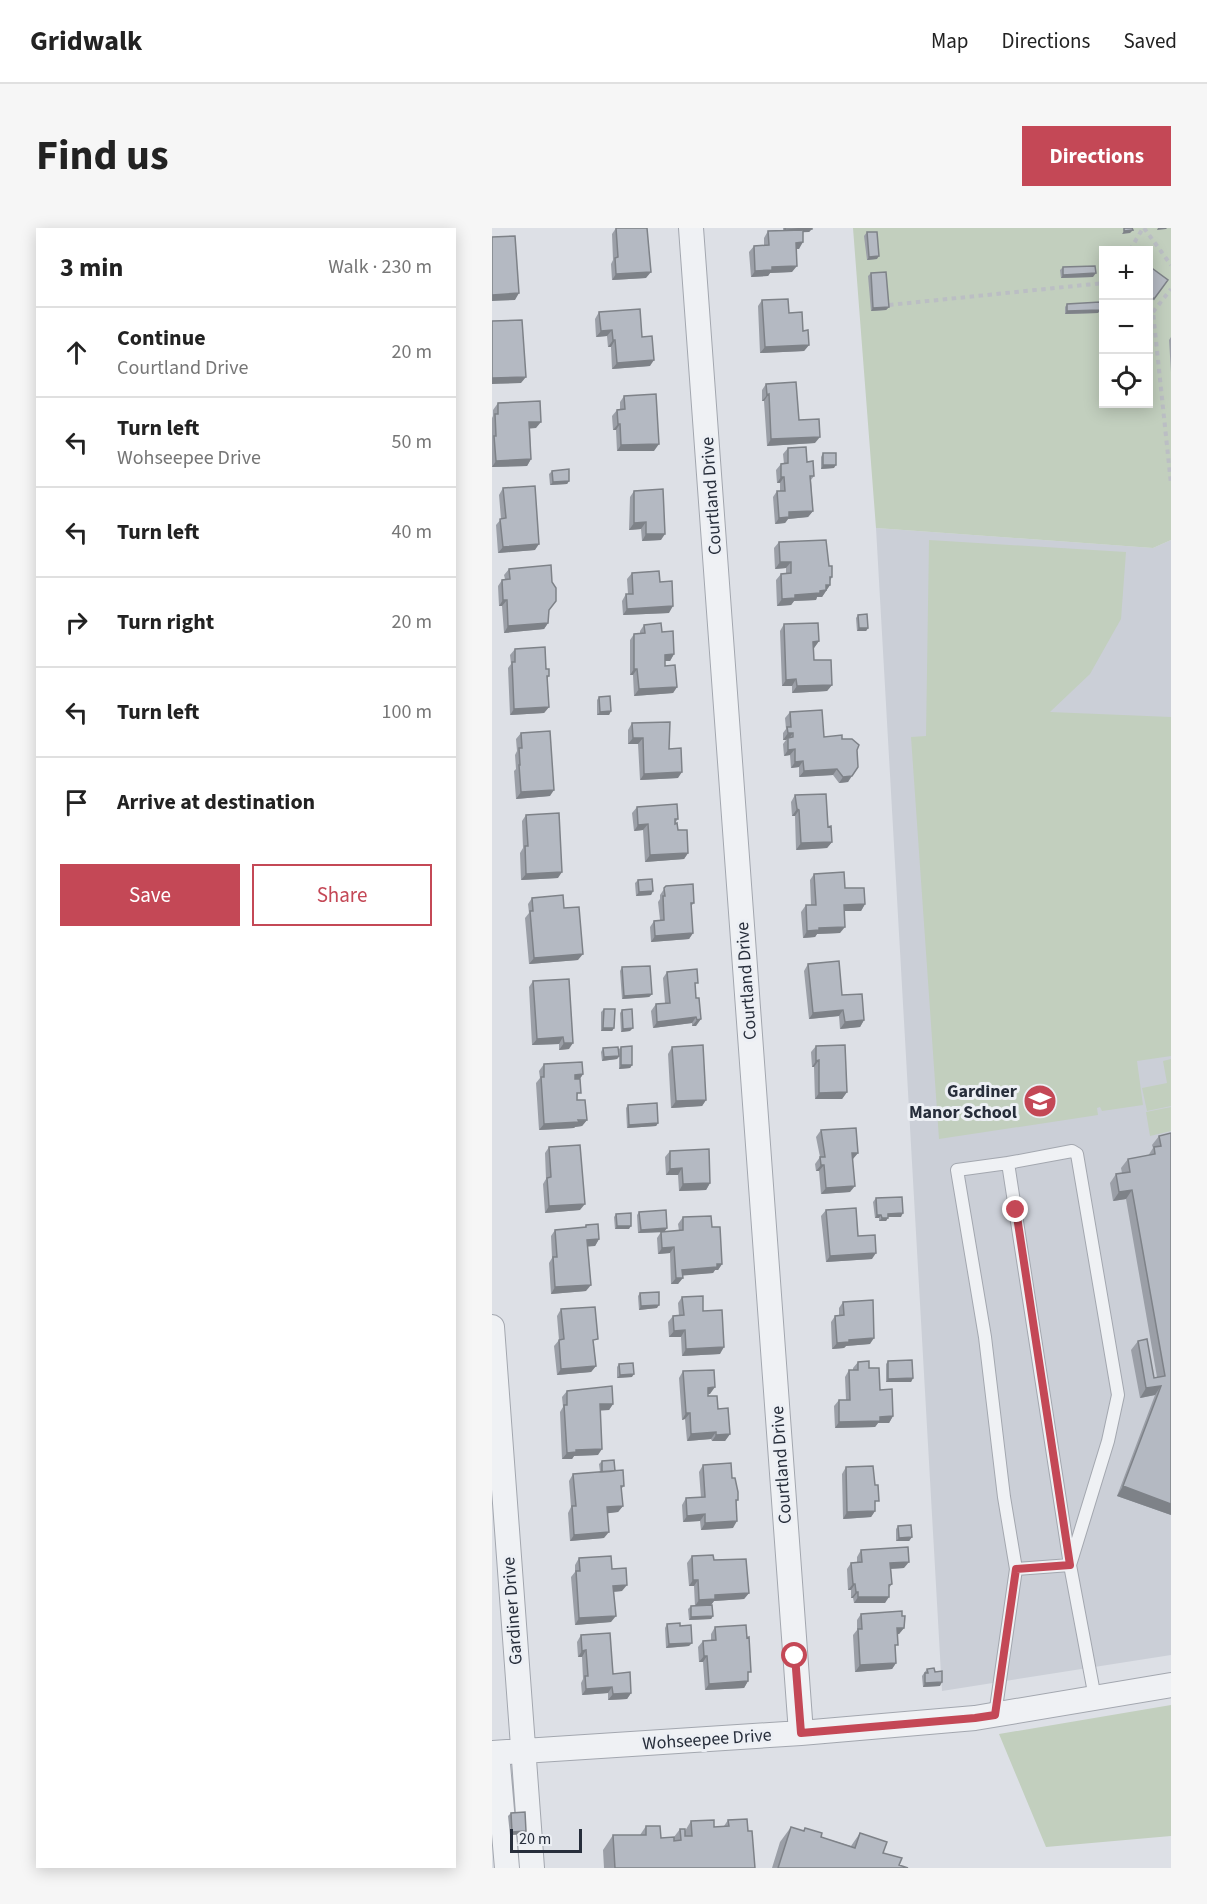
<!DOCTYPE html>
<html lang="en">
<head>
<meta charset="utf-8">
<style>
  :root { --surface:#fff; --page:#f6f6f6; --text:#222; --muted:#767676; --line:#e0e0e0; --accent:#c44856 }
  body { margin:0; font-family:"Source Sans 3",sans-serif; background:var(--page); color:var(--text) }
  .controls { position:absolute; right:18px; top:18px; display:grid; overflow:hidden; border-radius:0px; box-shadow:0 3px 15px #0003 }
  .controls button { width:54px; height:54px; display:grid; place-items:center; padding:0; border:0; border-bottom:2px solid var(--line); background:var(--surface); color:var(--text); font:30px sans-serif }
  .scale { position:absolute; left:18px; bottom:15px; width:72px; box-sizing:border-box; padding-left:6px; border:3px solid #272e3b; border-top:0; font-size:16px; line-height:21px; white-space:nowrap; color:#272e3b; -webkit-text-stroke:4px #eceff4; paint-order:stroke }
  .stop { position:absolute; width:18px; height:18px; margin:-14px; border:4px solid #c44856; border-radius:50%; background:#fff }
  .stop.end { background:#c44856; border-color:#fff; box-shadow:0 2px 6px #0008 }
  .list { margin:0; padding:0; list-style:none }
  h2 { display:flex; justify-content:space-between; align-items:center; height:78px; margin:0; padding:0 24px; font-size:26px }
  h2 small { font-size:20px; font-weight:400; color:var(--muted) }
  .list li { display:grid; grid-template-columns:39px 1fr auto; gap:18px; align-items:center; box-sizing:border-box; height:90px; padding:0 24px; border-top:2px solid var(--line) }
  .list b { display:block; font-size:22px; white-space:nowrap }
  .list p { margin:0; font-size:20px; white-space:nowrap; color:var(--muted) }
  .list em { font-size:20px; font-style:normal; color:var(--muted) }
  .actions { display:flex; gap:12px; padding:18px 24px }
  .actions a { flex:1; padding:14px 0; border:2px solid var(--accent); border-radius:0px; text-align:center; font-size:21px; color:var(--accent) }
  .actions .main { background:var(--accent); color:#fff }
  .icon { flex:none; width:33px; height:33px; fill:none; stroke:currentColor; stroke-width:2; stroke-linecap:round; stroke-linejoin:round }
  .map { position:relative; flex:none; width:679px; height:1640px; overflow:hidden; border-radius:0px }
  header { display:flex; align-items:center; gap:36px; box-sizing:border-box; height:84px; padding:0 30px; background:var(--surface); border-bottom:2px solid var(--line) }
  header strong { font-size:28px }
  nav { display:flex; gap:33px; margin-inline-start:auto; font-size:21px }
  .intro { display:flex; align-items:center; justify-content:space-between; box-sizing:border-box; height:144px; padding:0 36px }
  h1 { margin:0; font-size:42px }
  .button { padding:15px 27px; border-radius:0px; background:var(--accent); color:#fff; font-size:21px; font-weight:700 }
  main { display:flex; gap:36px; padding:0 36px }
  aside { flex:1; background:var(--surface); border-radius:0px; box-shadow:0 3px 15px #0003 }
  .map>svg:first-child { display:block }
  .built { fill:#cbcfd7 }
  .green { fill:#c2cfbe; fill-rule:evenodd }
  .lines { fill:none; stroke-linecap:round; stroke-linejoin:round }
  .lane-casing { stroke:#a3a7af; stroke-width:14 }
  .street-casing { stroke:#a3a7af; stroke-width:26 }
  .path { stroke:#bbbec4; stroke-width:4; stroke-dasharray:4.5 4.5; stroke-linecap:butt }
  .lane { stroke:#eff1f4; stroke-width:12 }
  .street { stroke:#eff1f4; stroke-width:24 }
  .wall { fill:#9b9fa7 }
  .shaded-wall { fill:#7e8288 }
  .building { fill:#b4b9c2; stroke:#7e8288; stroke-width:1.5 }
  .route { stroke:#c44856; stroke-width:8 }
  .labels { text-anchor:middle; stroke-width:6; stroke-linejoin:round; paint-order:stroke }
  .street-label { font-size:18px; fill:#272e3b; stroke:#eceff4 }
  .poi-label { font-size:18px; font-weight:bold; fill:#272e3b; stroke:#eceff4; text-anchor:end }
</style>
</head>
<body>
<header>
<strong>Gridwalk</strong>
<nav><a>Map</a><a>Directions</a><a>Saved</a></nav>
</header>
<div class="intro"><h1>Find us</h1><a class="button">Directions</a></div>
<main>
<aside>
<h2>3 min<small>Walk · 230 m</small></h2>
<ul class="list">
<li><svg class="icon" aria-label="ahead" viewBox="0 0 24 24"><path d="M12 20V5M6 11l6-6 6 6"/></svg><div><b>Continue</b><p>Courtland Drive</p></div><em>20 m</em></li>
<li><svg class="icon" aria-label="left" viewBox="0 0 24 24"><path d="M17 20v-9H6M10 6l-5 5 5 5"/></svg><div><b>Turn left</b><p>Wohseepee Drive</p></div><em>50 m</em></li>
<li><svg class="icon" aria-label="left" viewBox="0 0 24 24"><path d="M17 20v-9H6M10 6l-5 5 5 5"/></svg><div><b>Turn left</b></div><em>40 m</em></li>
<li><svg class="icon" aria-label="right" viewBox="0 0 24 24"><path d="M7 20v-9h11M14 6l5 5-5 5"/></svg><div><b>Turn right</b></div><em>20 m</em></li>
<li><svg class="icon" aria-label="left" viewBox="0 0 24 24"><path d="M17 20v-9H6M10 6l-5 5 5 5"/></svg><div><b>Turn left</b></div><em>100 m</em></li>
<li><svg class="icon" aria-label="arrive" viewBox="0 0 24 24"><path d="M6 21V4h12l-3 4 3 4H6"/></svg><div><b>Arrive at destination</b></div></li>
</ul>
<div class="actions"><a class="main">Save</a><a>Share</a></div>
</aside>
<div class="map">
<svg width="679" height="1640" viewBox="0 0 679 1640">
  <rect width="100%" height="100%" fill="#dde0e6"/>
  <path class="built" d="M384,300l277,20 18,-8v1115l-229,36z"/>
  <path class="green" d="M361,0h318v312l-18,8 -277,-20zM612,22h44v154h-44z
    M437,312l197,12 -5,67 -31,55 -40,38 121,5v339l-34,5 6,44 -41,6 -2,-4 -3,1 1,7 -159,24 -28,-402 15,-1z
    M679,831v47l-24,5 -5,-23 25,-5 -4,-22z
    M679,879v24l-21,5 -4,-24z
    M679,1477v131l-125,11 -47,-113z"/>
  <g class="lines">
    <g class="lane-casing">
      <path id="lane" d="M524,1341l54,-4 -62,-402 64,-12 5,3 41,241 -10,46 -38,124 25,133
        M503,1487l21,-146 -12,-72 -19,-160 -28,-167 51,-7"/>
    </g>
    <g class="street-casing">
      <path id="street" d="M199,0l110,1505
        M0,1099l40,541
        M0,1525l309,-20 174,-15 196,-33
        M5,1525l10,115"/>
    </g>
    <path class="path" d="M652,0l27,37
      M638,22l13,-22
      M397,77l215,-22
      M656,81l5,3 18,172
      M661,84l18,-23"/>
    <use href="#lane" class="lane"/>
    <use href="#street" class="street"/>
  </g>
  <path class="wall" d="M124,0h31l-1,50 -34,2 -1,-16 2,-4 -1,-26z
    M291,0h29l-3,4h-6l-4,17h-3l-4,23 -22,1 -2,3 -17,1 -2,-25 5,-6 10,-1v-7l4,-7 15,-1z
    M375,4l10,27 -10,1 -3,-24z
    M571,39l30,10 -32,1 -1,-8z
    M657,39l19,13 -16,22 -3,-3z
    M379,45l18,34 -3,3 -15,1 -3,-35z
    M270,72l27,13 14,18 6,14 -5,6 -44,2 -2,-47z
    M575,76l33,6 -2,3 -33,1v-7z
    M107,84l43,25 8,29 -38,3 -1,-22h-3l-1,-11 -11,1 -1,-18z
    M679,109v35l-2,-32z
    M274,156l33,36 16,23 -48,3 -3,-45h-2v-11z
    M132,168l30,55h-37l-1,-21h-3l-1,-14 5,-6 3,-1v-7z
    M6,175l38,25h-6l1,31 -4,7 -35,1v-49l1,-2v-6z
    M296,220l19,14 7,14 -3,4 2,31 -5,6 -20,2 -3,4 -10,1 -2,-27 4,-6h3v-8h-3l-1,-13 5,-6h3l-1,-10z
    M331,225l11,15 -13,1v-12z
    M60,243l17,10 -2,3 -17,1 -1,-11z
    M11,260l32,62 -37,3 -2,-28 5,-6 -2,-24z
    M142,263l27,49 -19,1 -1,-12 -12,1 1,-33z
    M287,314l50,24 3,11 -2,4v4l-8,12h-5l-1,3 -22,1 -3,4 -14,1 -1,-26 5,-6 5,-1v-5l-11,1 -1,-21z
    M17,341l40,42 -1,12 -4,6 -40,4 -2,-27h-3l-1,-20 4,-6 3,-1 -1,-4z
    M140,345l28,9 9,31 -46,2 -1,-14 4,-7h2l-1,-15z
    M366,387l10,13 -2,3h-9l-1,-13z
    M292,396l35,17 -5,7v12l18,25 -5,6 -35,2v-7h-10l-2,-55z
    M152,397l18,7 12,22 -4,7h-5v5l12,21 -4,6 -39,3 -1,-21h-3v-35l4,-6h6v-3z
    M23,421l31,20 3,7 -2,3 2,28 -5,6 -34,2 -2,-47 3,-4 -1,-9z
    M107,469l12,14 -2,4h-12v-15z
    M298,484l34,25 18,2 15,11 -9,32 -9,1 -6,-8 -34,2v-10l-8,1 -1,-13 -6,1 -1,-12 3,-4h-3v-7l3,-4 -1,-11z
    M140,495l37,26 9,29 -38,2 -2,-36h-10v-14z
    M29,505l29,63 -34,3 -2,-28 2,-2 -1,-14 2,-4 -1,-12z
    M303,567l33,32 4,15 -5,6 -31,2 -1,-34h-3l-1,-14z
    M145,579l41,12 -3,4 13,30 -4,6 -39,3 -2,-32 -9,1 -2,-18z
    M34,587l32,63 -37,2 -1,-27 3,-5 -1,-27z
    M322,646l31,14 20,16 -4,7h-17l-4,22 -23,1 -2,3 -12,1 -2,-26 5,-7h5l-1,-25z
    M146,652l15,11 -2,4 -15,1 -1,-13z
    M174,658l28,17 -3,3 2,27 -4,6 -38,3 -1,-15 4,-6 6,-1 -2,-18 2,-3v-4z
    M40,670l32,10 14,52 -49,4 -4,-46 4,-5 -1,-9z
    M316,736l34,31 22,25 -4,7 -20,2 -1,-13 -30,3 -5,-48z
    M130,739l30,27 -3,3 -27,2 -2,-28z
    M175,744l28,15 1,11h3l-3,28h-4v-3l-39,5 -2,-17 5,-7 9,-1 -2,-25z
    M77,751v70l-10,1v-6l-27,1 -3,-58 4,-6z
    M112,781l10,19 -2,3h-11v-19z
    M130,782l8,21 -9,1 -1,-19z
    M324,818l31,46 -5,7h-27l-1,-32h-2l-1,-15z
    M129,819l11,18 -2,3 -11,1v-12l-2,2 -15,2 -1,-9 2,-4 15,2z
    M180,819l34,53 -4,6 -31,2 -3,-54z
    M52,836l39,10 -3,5 -3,20 10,21 -5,6 -7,1 -1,1 -35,2 -3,-47 4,-5 -1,-7z
    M136,877l30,18 -2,3 -29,2 -1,-20z
    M329,902l37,23 -6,6 -2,33 -29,2 -2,-23h-3l-1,-7 5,-7 -4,-20z
    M679,905v382l-54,-19 38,-101 -15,3 -9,-48 7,-9 16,37 3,-1 -31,-178 -13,2 -3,-18 6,-9 6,-1 -1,-5 7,-9 20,-3 5,-8 -1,-3 7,-9z
    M57,919l31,63 -35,3 -2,-29 3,-5 -1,-26z
    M178,923l40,32 -4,7 -27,1 -1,-16h-12l-1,-18z
    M384,970l25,19h-13l-2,4h-7v-3h-4l-2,-16z
    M334,982l32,26 14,23 -46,3 -5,-46z
    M147,984l28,16 -3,4 -26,1 -1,-18z
    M124,986l13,15h-14l-1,-12z
    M191,989l29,10 10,37 -4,6h-3l-2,3 -30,2 -5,9h-7l-1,-31 -12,1 -1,-16 4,-6 18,-1 -1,-7z
    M94,997l13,14 -4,7h-7l-2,45 -35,3 -2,-31 3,-5 -1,-22 4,-6 29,-2z
    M148,1065l17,15 -18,2 -1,-14z
    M190,1069l21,14 17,43 -38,2 -1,-19h-12l-1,-15 5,-6h6l-1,-13z
    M351,1074l27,42 -24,2 -2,2 -12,1 -1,-27 4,-6 4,-1v-7z
    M69,1081l33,37 2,20 -5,6 -34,3 -3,-29 5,-6 -2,-24z
    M396,1133l25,17 -2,4h-25v-18z
    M366,1134l11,6 24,48 -4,7h-11l-3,4 -40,1 -1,-22 5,-6h7l-1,-23 4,-7h4v-2z
    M127,1136l13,13 -15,1v-11z
    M191,1143l27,23h-2v2l10,13 12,25 -5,7h-13l-1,-2 -24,2 -2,-22 -3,1 -3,-42z
    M75,1163l46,13 -4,6h-9l-2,45 -24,1 -2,3h-10l-2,-47 3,-5 -1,-10z
    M110,1233l13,10 9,15 -3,3 2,17 -5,6 -11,1 -3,25 -34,3 -2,-28 3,-6 -2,-26 4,-7 27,-2 -1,-8z
    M211,1237l29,13 6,22 -2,2 -3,26 -32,2 -1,-9 -17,1 -1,-17 4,-7h15l-2,-26z
    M354,1239l29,39v5l-4,6 -28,2 -1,-45z
    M406,1298l14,11 -3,4h-13v-12z
    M369,1322l43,18 -13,1 1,15 -3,4 -4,15h-31l-1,-5h-2v-8h-3l-1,-21 4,-6 6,-1v-5z
    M200,1328l22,4 35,33 -5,6 -30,2 -3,4 2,11 -2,3 -22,1 -1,-11 3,-3h4l-1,-20h-5l-2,-23z
    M87,1330l33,11 10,22 -8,1 -3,30 -36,3 -4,-48 4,-5v-7z
    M369,1386l43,14 -5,6h-2l-2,14 1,15 -4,6 -37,3 -2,-37 4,-5v-10z
    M175,1396l13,2 9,20 -23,2 -1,-20z
    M223,1399l33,49v5l-4,7 -39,2 -2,-28h-4l-1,-15 5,-6 8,-1v-6z
    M89,1407l32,39 18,19 -4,6 -19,1v-7l-26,2 -1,-12 2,-4 -1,-22h-4l-1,-15z
    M435,1441l8,3 5,14 -17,1 -1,-11z
    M19,1585l13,21 -14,1 -2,-19z
    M236,1592l20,11 7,37h-151l-1,-18 10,-15h27l6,-9 15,12 13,-1 6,-8 5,2 6,-10 23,6 10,-1z
    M299,1599l12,4 2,-3 16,9 30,9 9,-13 39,32 9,3h-136l8,-26z"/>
  <path class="shaded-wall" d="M666,0h9l-1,1 -9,1z
    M320,1l-3,3 -26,1 2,-3z
    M641,2l-3,3 -8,1 2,-3z
    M311,14l-4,7h-8l5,-6z
    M387,28l-2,3 -10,1 2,-3z
    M305,38l-5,6 -22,1 -2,3 -17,1 4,-6 17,-4z
    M159,44l-5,6 -34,2 4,-6z
    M604,45l-3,4 -32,1 2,-3z
    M27,65l-4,7 -23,1v-6z
    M397,79l-3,3 -15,1 2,-3z
    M608,82l-2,3 -33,1 2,-3z
    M120,102l-5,6 -11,1 5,-6z
    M121,112h2l-4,7h-3z
    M317,117l-5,6 -44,2 5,-6z
    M162,132l-4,6 -38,3 5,-6z
    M34,149l-5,6 -29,1v-6z
    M277,166l-5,7h-2l5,-6z
    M37,194h12l-5,6 -11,1z
    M126,196h2l-4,6h-3z
    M328,209l-5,6 -48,3 4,-7z
    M167,216l-5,7h-37l4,-6z
    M39,231l-4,7 -35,1 4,-6z
    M331,237h13l-2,3 -13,1z
    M289,249h3l-4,6h-3z
    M77,253l-2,3 -17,1 3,-3z
    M321,283l-5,6 -20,2 -3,4 -10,1 4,-6 10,-6z
    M154,294l-5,7 -12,1 5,-7z
    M154,306h19l-4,6 -19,1z
    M47,316l-4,6 -37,3 5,-6z
    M288,334h11l-5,6 -11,1z
    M334,357h4l-8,12h-5l-1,3 -22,1 -3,4 -14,1 5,-7z
    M11,372h4l-5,6h-3z
    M181,378l-4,7 -46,2 4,-6z
    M56,395l-4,6 -40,4 4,-7z
    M367,400h9l-2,3h-9z
    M327,413l-5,7 -1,-6z
    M182,426l-4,7h-10l5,-6z
    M142,441h3l-4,6h-3z
    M304,451l-4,7h-10l4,-6z
    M340,457l-5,6 -35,2 5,-7z
    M185,459l-4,6 -39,3 5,-7z
    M57,479l-5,6 -34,2 4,-6z
    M119,483l-2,4h-12l3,-3z
    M296,505h5l-4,6 -1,-1 -2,2h-3z
    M141,510h10l-5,6h-10z
    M303,521l-5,6 -6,1 4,-6z
    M311,533l-4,6 -8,1 4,-6z
    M345,541l-4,6 -34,2 5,-6z
    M190,544l-4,6 -38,2 4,-6z
    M360,548l-4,6 -9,1 4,-6z
    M62,562l-4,6 -34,3 5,-7z
    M305,581l2,1 -4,6h-3z
    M156,596l-5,6 -9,1 4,-6z
    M340,614l-5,6 -31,2 5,-7z
    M196,625l-4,6 -39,3 5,-7z
    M70,644l-4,6 -37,2 5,-6z
    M161,663l-2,4 -15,1 3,-4z
    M373,676l-4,7h-22l5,-6z
    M353,699l-5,6 -23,1 -2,3 -12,1 4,-7 12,-3z
    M201,705l-4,6 -38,3 4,-6z
    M91,726l-5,6 -49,4 5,-6z
    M160,766l-3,3 -27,2 2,-3z
    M351,782l-4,6 -30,3 4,-6z
    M204,789l-4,6 -39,5 4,-6z
    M209,791l-5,7h-4l5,-6z
    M372,792l-4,7 -20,2 5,-7z
    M111,800h11l-2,3h-11z
    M141,800l-3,3 -9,1 2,-3z
    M71,809l-4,7 -27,1 5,-6z
    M72,815h9l-4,6 -10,1z
    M127,828l-2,3 -15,2 2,-4z
    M327,832l-5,7h-2l4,-6z
    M129,837h11l-2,3 -11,1z
    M91,846l-4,6 -9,1 5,-6z
    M355,864l-5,7h-27l4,-6z
    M214,872l-4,6 -31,2 5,-7z
    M95,892l-5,6 -7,1 -1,1 -35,2 5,-6z
    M166,895l-2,3 -29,2 2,-3z
    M360,925h6l-5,6 -6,1z
    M329,937h3l-5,6h-3z
    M190,940l-4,7h-12l4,-6z
    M218,955l-4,7 -27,1 4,-7z
    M363,958l-5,6 -29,2 5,-6z
    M640,962l-6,9 -13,2 6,-9z
    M93,976l-5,6 -35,3 4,-7z
    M411,985l-2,4h-16l3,-3z
    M385,987h4l-2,3h-4z
    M390,990h6l-2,3h-7z
    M125,998h14l-2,3h-14z
    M175,1000l-3,4 -26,1 3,-3z
    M107,1011l-4,7 -12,1 4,-7z
    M182,1019l-4,6 -12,1 4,-6z
    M384,1025l-4,6 -46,3 4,-6z
    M225,1036h5l-4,6h-3l-2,3 -35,3 4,-6z
    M184,1050h7l-5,6h-7z
    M99,1057l-5,6 -35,3 4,-7z
    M167,1077l-2,3 -18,2 2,-4z
    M193,1102l-4,7h-12l5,-6z
    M382,1110l-4,6 -24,2 -2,2 -12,1 5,-6 12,-3z
    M232,1119l-4,7 -38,2 4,-7z
    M104,1138l-5,6 -34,3 4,-6z
    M142,1146l-2,3 -15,1 3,-3z
    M421,1150l-2,4h-25l2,-3z
    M669,1158l-6,9 -15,3 6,-10z
    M223,1159l-5,7h-7l5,-6z
    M108,1176h13l-4,6 -14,1z
    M194,1185h4l-5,6 -3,1z
    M401,1188l-4,7h-11l-3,4 -40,1 4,-6 41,-5z
    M224,1204l-5,7 -24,2 4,-7z
    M238,1206l-5,7h-13l4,-6z
    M110,1221l-4,6 -24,1 -2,3h-10l5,-6 9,-3z
    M631,1258l48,18v11l-54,-19z
    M131,1278l-5,6 -16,2 5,-7z
    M383,1283l-4,6 -28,2 4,-7z
    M213,1286l-5,7 -17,1 4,-6z
    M245,1293l-4,7 -32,2 4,-7z
    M117,1304l-5,6 -34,3 4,-6z
    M420,1309l-3,4h-13l3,-3z
    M417,1334l-5,6 -18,1 4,-6z
    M201,1352h5l-4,6h-5z
    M361,1356h2l-4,6h-3z
    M135,1357l-5,6 -13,1 4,-6z
    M364,1364h2l-5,6h-2z
    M257,1365l-5,6 -30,2 -3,4 -16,1 4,-6 16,-5z
    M366,1369h31l-4,6h-31z
    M124,1388l-5,6 -36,3 4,-7z
    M221,1388l-2,3 -22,1 2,-3z
    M405,1400h7l-5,6 -7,1z
    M200,1415l-3,3 -23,2 3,-4z
    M94,1422l-4,7h-4l4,-6z
    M212,1428h3l-4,6h-4z
    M404,1435l-4,6 -37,3 5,-7z
    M256,1453l-4,7 -39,2 4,-6z
    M450,1454l-2,4 -17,1 2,-4z
    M120,1459l-4,6 -26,2 4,-6z
    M139,1465l-4,6 -19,1 5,-6z
    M34,1603l-2,3 -14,1 2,-3z"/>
  <path class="building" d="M124,0h31l4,44 -35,2 -1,-16 3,-1z
    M293,0h27v1l-27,1z
    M632,0h8l1,2 -9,1z
    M311,2v12l-7,1 1,23 -25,1v3l-17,1 -1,-25 15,-1 -1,-14z
    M375,4h10l2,24 -10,1z
    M23,8l4,57 -27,2v-58z
    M603,38l1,7 -33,2v-8z
    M657,38l19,14 -14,19 -5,-5z
    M394,44l3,35 -16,1 -2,-35z
    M296,71l1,14 13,-1 1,19 5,-1 1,15 -44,2 -3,-47z
    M608,74v8l-33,1v-7z
    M148,81l2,28 10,-1 2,24 -37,3 -2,-23h-2l-1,-10 -11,1 -2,-19z
    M30,92l4,57 -34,1v-57z
    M304,154l3,38 20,-1 1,18 -49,2 -2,-45 -2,1 -1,-11z
    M164,166l3,50 -38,1 -1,-21h-2l-1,-14 8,-1 -1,-13z
    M48,173l1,21h-12l2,37 -35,2 -2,-25h2l-1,-22h3v-11z
    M314,219l1,15 6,-1 1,15h-4l3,35 -24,1v5l-10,1 -2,-27h8l-1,-14h-3v-13l7,-1v-15z
    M331,225h13v12h-13z
    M77,241v12l-16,1 -1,-11z
    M43,258l4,58 -36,3 -3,-28 6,-1 -3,-30z
    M171,261l2,45h-19v-12l-12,1v-32z
    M334,312l3,26h3v11h-2v8h-4v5l-6,1v2l-25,2v3l-13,1 -1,-25 10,-1v-11h-11l-1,-20z
    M59,337l1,17 4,6v13l-7,9 -1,13 -40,3 -1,-26h-4l-1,-20 8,-1 -1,-10z
    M167,343l1,11 12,-1 1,25 -46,3 -1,-15h7l-1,-21z
    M375,386l1,14h-9l-1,-13z
    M169,395l1,9 11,-1 1,23 -9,1v11l10,-1 2,22 -38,2 -2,-20h-3v-35l11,-1 -1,-8z
    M326,395l1,18 -6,1 1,18h17l1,25 -35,1 -1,-7 -10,1 -2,-56z
    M53,419l1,22h3v7h-2l2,31 -35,2 -2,-47h3v-13z
    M118,468l1,15 -11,1 -1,-15z
    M330,482l2,27 18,-2v4h10l7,6 -2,5 1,17 -6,9 -9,1 -6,-8 -33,2 -1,-10 -8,1v-13l-7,1v-12l5,-1v-4h-5l-1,-6h4l-1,-15z
    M178,494l-1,27 12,-1 1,24 -38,2 -1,-36h-10l-1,-15z
    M58,503l4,59 -33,2 -2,-27h1l-1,-17h3l-1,-15z
    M334,566l2,33 3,-1 1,16 -31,1 -2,-33 -2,-1 -2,-14z
    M185,576l1,15h-3v5l2,-1 1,7h9l1,23 -38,2 -2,-31 -10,1 -1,-18z
    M67,585l3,59 -36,2 -1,-28h3l-2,-31z
    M352,644l1,16h19l1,16 -21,1 1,22 -26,1v2l-12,1 -1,-26h10l-2,-31z
    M160,651l1,12 -14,1 -1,-12z
    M201,656l1,19h-3l2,30 -38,3 -1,-15 10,-1 -1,-24h2l-1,-8 2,-2z
    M71,667l1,13 15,-1 4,47 -49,4 -4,-47h3l-1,-13z
    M347,733l3,34 20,-1 2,26 -19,2 -2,-12 -30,3 -5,-49z
    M158,738l2,28 -28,2 -2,-29z
    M205,741l1,14h-3l1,15h3l2,21 -4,1 -1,-3 -39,5 -1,-18 14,-1 -3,-31z
    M77,751l4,64h-9l-1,-6 -26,2 -4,-58z
    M112,781h11l-1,19h-11z
    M140,781l1,19 -10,1 -1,-19z
    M211,817l3,55 -30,1 -4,-54z
    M353,817l2,47 -28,1v-33l-3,1v-15z
    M140,818v19h-11v-18z
    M126,819l1,9 -15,1 -1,-9z
    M90,834l1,12 -8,1v4h5l1,14h-4v7h8l2,20h-9l1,2 -35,2 -3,-47h3v-13z
    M165,875l1,20 -29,2 -1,-20z
    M364,900l2,25h-6l3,33 -29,2 -2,-23h-3l-1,-8h5l-4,-27z
    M679,905v371l-48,-18 38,-100 -15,2 -8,-47 9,-2 7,39 11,-2 -33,-186 -13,2 -3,-18 14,-2 -2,-13 27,-5 -1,-7 7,-1 -2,-10z
    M88,917l5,59 -36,2 -2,-28 4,-1 -2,-30z
    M217,921l1,34 -27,1 -1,-16 -12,1v-18z
    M410,969l1,16 -15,1v4h-6l-1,-3h-4l-1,-17z
    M364,980l2,28 17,-1 1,18 -46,3 -4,-46z
    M174,982l1,18 -26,2 -2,-18z
    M139,985v13h-14l-1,-12z
    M219,988l1,11h8l2,37h-5v3l-35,3 1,8h-7l-2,-31 -12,1 -1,-16 22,-2v-13z
    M106,996l1,15 -12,1 4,45 -36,2 -2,-30h4l-2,-27 31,-3v-2z
    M167,1064v13l-18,1 -1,-13z
    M211,1068v15l19,-1 2,37 -38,2 -1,-19 -11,1 -1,-15 11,-1 -2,-18z
    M381,1072l1,38 -25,2v2l-12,1 -2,-27 9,-1 -1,-13z
    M103,1079l3,32 -5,1 3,26 -35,3 -2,-29 5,-1 -3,-30z
    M420,1132l1,18 -25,1v-18z
    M377,1133v7h10l1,22 12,-1 1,27 -13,1v4l-41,1v-22h11l-1,-30h9v-8z
    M141,1135l1,11 -14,1 -1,-11z
    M222,1142l1,17 -7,1v8h9l1,13 10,-1 2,26 -14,1v-3l-25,2 -1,-21h-4l-3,-42z
    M120,1158l1,18h-13l2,45 -26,1v2l-9,1 -3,-48h3v-14z
    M122,1232l1,11 -13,1v-11z
    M239,1235l1,15h3l3,14v8h-2l1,21 -32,2v-9l-18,2 -1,-18 19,-1 -2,-32z
    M381,1238l2,19h3l1,16h-4v10l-28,1 -1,-45z
    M131,1242l1,16h-3l2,20 -16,1 2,25 -35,3 -2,-29h4l-3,-32z
    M419,1297l1,12 -13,1 -1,-12z
    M416,1319l1,15 -19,1 2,21 -3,1v12h-31v-5h-2l-1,-8h-2l-2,-21 11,-1 -1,-12z
    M221,1327l1,5 32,-1 3,34 -34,2v4l-16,1 -1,-20h-5l-1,-24z
    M119,1328l1,13 14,-1 1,17 -14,1 3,30 -37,2 -3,-47h4l-1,-13z
    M220,1377l1,11 -22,1v-11z
    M410,1383v5h3l-1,12h-7l1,17h-3l1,18 -36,2 -2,-36h4l-1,-15z
    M188,1395v3l11,-1 1,18 -23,1 -2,-20z
    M254,1397l1,13 2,-1 2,35h-3v9l-39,3 -2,-28h-3l-1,-15 13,-1 -1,-13z
    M118,1405l3,41 17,-2 1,21 -18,1 -1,-7 -26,2 -1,-13h3l-2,-26 -4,1 -1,-16z
    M442,1440l1,4 7,-1v11l-17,1v-10h3l-1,-4z
    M33,1584l1,19 -14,1 -1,-19z
    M255,1591l1,12h4l3,37h-140l-2,-33h33v-9h14l1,12 13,-1v4l7,-1 -1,-11h5v7h7l-1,-15 23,-1v7l15,-1 -1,-6z
    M299,1599l13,4 1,-3 17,5 -1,4 34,11 5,-15 27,9 -4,11 19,5 -3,7 9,3h-130z"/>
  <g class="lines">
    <path class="route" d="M303,1428l6,77 174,-15 20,-3 21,-146 54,-4 -54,-355"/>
  </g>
  <defs>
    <g id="school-disc" transform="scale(1.725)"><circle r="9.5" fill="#c44856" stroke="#eceff4"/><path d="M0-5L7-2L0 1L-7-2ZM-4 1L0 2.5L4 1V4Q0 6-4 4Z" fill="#fff"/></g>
  </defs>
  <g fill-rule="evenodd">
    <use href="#school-disc" x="548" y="873"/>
  </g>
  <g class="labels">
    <g class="street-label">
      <text transform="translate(219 268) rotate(-94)" y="6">Courtland Drive</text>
      <text transform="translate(254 753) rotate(-94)" y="6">Courtland Drive</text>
      <text transform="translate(289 1237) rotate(-94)" y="6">Courtland Drive</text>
      <text transform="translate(20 1383) rotate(-94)" y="6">Gardiner Drive</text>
      <text transform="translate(215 1511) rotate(-4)" y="6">Wohseepee Drive</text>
    </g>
    <g class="poi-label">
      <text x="525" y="869">Gardiner<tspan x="525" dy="21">Manor School</tspan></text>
    </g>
  </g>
</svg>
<div class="controls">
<button>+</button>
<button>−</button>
<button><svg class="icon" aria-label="locate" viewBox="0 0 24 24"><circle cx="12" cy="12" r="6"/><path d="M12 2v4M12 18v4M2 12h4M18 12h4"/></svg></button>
</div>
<div class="scale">20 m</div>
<div class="stop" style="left:303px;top:1428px"></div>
<div class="stop end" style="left:524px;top:982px"></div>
</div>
</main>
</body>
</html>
